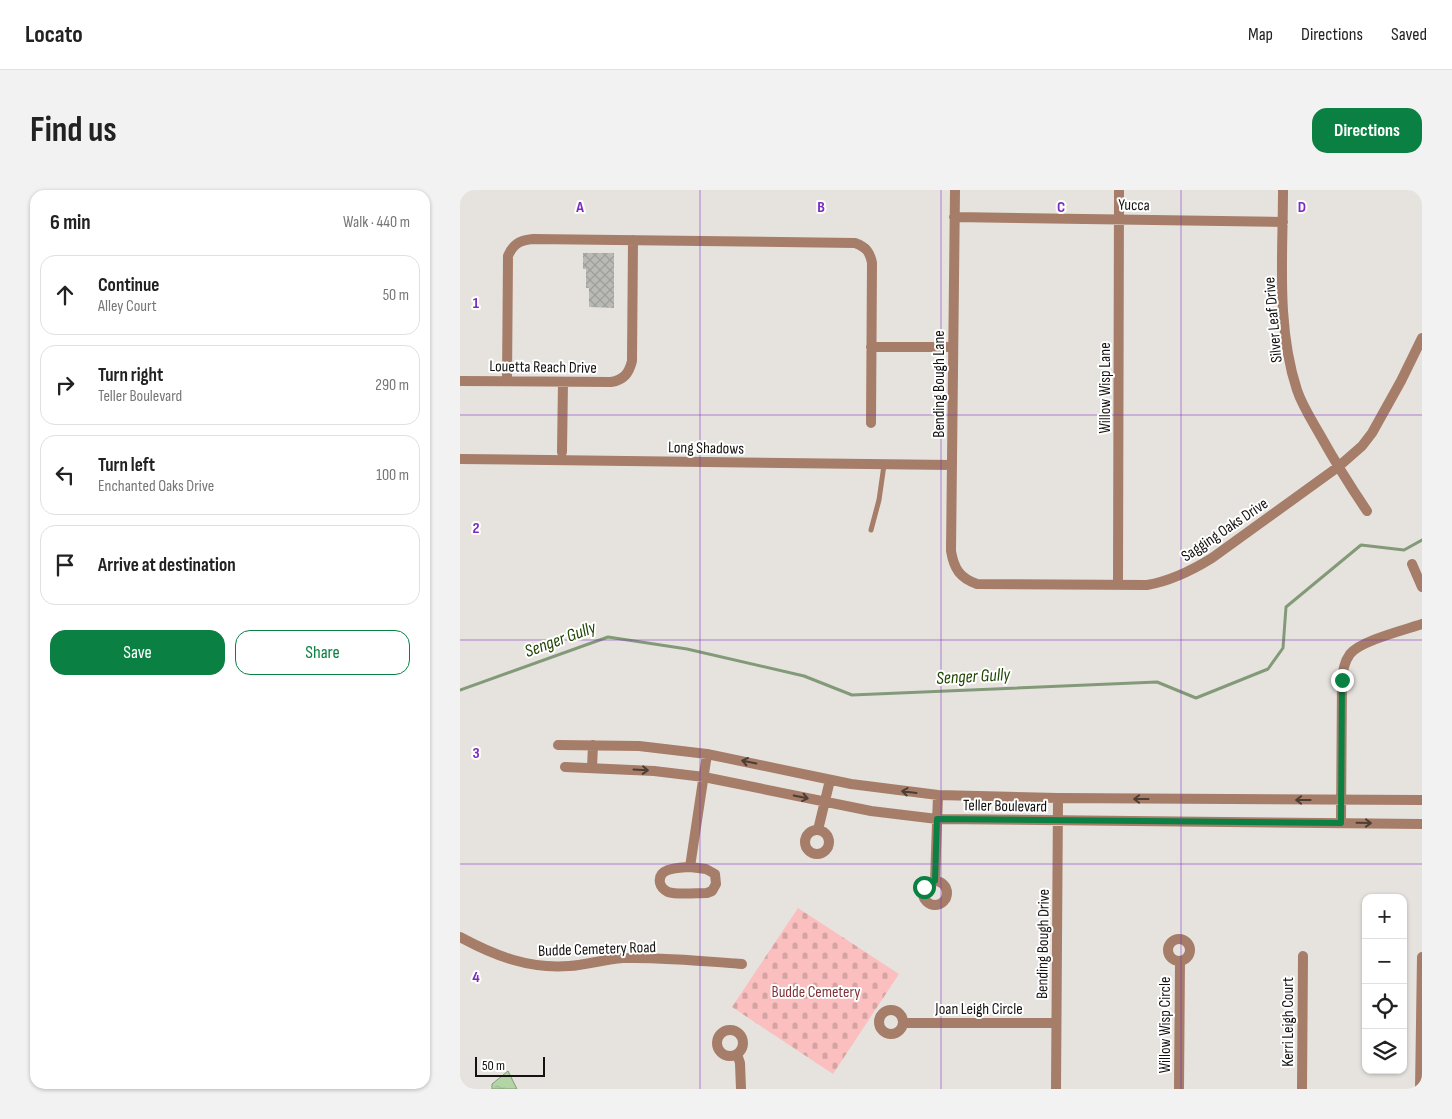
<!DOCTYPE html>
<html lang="en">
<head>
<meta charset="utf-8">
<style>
  :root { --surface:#fff; --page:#f2f2f2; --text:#222; --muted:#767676; --line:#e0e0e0; --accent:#0b8043 }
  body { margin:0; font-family:"Sofia Sans Condensed",sans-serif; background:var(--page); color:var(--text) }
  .controls { position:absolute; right:15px; bottom:15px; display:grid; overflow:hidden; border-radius:10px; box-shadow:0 1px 4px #0004 }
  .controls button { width:45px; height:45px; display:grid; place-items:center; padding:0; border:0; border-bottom:1px solid var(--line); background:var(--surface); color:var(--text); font:25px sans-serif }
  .scale { position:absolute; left:15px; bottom:12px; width:70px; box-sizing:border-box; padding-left:5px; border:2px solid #141311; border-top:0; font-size:14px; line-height:18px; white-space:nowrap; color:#141311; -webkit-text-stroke:4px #fff; paint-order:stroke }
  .stop { position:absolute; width:15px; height:15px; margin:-11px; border:4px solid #0b8043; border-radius:50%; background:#fff }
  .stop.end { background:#0b8043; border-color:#fff; box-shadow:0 1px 5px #0008 }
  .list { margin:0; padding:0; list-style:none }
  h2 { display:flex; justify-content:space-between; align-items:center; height:65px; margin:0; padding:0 20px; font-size:21px }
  h2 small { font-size:16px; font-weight:400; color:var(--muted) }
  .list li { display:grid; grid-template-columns:32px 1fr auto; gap:15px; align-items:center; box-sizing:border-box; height:80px; margin:0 10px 10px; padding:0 10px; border:1px solid var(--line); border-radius:15px }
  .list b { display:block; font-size:19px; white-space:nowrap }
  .list p { margin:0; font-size:16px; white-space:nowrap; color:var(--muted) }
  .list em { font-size:16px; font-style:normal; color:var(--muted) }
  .actions { display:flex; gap:10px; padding:15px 20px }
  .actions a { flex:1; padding:11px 0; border:1px solid var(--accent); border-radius:15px; text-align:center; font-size:18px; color:var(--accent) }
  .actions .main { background:var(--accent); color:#fff }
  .icon { flex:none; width:28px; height:28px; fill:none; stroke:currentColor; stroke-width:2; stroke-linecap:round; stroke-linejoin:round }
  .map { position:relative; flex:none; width:962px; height:899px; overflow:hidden; border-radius:15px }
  header { display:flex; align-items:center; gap:30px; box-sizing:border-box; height:70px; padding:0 25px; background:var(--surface); border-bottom:1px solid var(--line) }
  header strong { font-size:24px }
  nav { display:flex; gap:28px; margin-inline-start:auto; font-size:18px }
  .intro { display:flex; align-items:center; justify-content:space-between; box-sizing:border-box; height:120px; padding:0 30px }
  h1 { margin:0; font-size:35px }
  .button { padding:12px 22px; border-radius:15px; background:var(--accent); color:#fff; font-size:18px; font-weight:700 }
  main { display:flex; gap:30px; padding:0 30px }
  aside { flex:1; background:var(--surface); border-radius:15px; box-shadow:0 1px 4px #0004 }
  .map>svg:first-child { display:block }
  .cemetery { fill:url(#cemetery-stones) }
  .water { fill:url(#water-ripples); stroke:#839a79 }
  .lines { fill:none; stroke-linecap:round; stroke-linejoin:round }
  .stream { stroke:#839a79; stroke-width:3 }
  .building { fill:url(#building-cross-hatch) }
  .service { stroke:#a67d68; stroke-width:5 }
  .minor { stroke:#a67d68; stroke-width:10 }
  .oneway { stroke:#4e3d34 }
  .route { stroke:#0b8043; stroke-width:6 }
  .grid { fill:none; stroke:#7b2cbf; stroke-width:1; stroke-opacity:0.55 }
  .labels { text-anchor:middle; stroke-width:4; stroke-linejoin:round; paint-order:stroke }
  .street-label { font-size:16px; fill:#141311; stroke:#fff }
  .park-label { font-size:16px; fill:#7f3539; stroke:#fff }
  .water-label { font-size:18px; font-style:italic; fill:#1f4602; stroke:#fff }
  .grid-label { font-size:16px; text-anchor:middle; font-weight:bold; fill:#7b2cbf; stroke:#fff; stroke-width:4; stroke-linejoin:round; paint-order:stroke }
</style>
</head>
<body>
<header>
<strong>Locato</strong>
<nav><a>Map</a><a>Directions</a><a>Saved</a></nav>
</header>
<div class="intro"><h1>Find us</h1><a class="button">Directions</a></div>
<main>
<aside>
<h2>6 min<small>Walk · 440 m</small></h2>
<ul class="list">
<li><svg class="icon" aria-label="ahead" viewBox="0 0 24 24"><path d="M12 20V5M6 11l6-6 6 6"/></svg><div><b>Continue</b><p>Alley Court</p></div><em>50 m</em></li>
<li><svg class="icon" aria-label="right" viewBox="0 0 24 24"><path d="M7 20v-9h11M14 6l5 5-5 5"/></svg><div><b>Turn right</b><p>Teller Boulevard</p></div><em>290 m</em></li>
<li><svg class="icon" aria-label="left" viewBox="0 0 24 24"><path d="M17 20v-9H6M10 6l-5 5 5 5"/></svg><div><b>Turn left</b><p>Enchanted Oaks Drive</p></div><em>100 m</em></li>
<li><svg class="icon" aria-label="arrive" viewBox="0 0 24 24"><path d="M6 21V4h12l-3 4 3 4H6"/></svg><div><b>Arrive at destination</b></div></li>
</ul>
<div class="actions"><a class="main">Save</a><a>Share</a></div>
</aside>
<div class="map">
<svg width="962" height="899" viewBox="0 0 962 899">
  <defs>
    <pattern id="cemetery-stones" width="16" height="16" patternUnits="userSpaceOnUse" patternTransform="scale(1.25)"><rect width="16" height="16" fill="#fabfbe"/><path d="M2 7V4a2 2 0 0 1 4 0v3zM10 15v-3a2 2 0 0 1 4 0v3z" fill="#d5a3a2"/></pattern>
    <pattern id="water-ripples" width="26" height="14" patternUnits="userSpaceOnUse" patternTransform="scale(1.25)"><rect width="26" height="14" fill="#b3d4a5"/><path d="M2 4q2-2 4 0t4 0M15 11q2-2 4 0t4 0" fill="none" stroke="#99b58d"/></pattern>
    <pattern id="building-cross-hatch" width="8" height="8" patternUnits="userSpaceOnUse" patternTransform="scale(1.25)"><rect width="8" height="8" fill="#b9b9b5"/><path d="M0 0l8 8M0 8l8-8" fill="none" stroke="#9e9e9b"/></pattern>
  </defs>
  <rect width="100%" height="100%" fill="#e6e3df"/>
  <path class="cemetery" d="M338,718l101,66 -66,100 -101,-67z"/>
  <path class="water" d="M48,881l9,18h-25v-5z"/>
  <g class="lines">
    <path class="stream" d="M0,500l148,-53 79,12 117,27 48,19 305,-13 39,16 72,-29 15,-21 3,-41 75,-62 43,5 18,-10"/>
  </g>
  <path class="building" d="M123,63h31v55l-25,-1v-19h-3v-19h-3z"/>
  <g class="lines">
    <path class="service" d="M411,340l8,-30 5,-35"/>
    <path class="minor" d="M495,0l-4,361c3,18 9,27 26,33l170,1c24,-4 44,-14 65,-27l126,-91 24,-21 10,-13 29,-52 21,-43
      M823,0c0,66 -7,136 14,200 5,15 14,29 22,43 15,27 31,53 48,78
      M494,27l329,5
      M411,157h82
      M0,191l151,1c13,-2 18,-9 21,-21l1,-121
      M47,191l1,-125c5,-12 12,-16 25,-17l322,4c11,4 15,9 17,20l-1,160
      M102,262l1,-70
      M0,269l492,6
      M952,374l10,23
      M658,395l1,-395
      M98,555l81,1 68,8 144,30 87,11 120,3 364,2
      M105,577l89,4 50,6 167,34 66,8 485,5
      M132,578l1,-23
      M881,633l1,-143c1,-9 2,-18 8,-26 10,-13 54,-24 72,-30
      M345 652a12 12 0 1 1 24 0a12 12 0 1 1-24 0Z
      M358,640l12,-50
      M230,677l16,2 9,5 1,10 -4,7 -5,2c-11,0 -31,2 -39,-1 -4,-2 -7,-5 -8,-9 -3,-16 20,-15 30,-16z
      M230,677l17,-113
      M463 703a12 12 0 1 1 24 0a12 12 0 1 1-24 0Z
      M475,691l3,-86
      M0,747c35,19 69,32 109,29 18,-1 36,-7 54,-8 39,-1 80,3 119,6
      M708 760a11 11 0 1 1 22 0a11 11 0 1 1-22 0Z
      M419 832a12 12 0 1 1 24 0a12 12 0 1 1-24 0Z
      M443,833h153
      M257 853a13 13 0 1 1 26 0a13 13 0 1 1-26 0Z
      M277,864l3,9 1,26
      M596,899l2,-291
      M719,899l1,-128
      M842,899l1,-133
      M960,899l2,-132"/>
  </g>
  <defs><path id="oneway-shaft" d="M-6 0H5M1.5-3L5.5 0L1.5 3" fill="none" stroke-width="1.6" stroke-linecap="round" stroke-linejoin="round" transform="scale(1.25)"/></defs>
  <g class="oneway">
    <use href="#oneway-shaft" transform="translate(289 572) rotate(-168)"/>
    <use href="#oneway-shaft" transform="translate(181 580) rotate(3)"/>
    <use href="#oneway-shaft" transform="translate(449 602) rotate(-173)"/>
    <use href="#oneway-shaft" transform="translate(341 607) rotate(12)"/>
    <use href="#oneway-shaft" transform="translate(681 609) rotate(-180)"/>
    <use href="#oneway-shaft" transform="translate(843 610) rotate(-180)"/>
    <use href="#oneway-shaft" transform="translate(904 633) rotate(1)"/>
  </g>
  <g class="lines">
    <path class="route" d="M464,697l3,-3 8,-3 2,-62 404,4 1,-143"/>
  </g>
  <path class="grid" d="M240,0v899M481,0v899M721,0v899M0,225h962M0,450h962M0,674h962"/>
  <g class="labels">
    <g class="street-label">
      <text transform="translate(674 14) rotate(1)" y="6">Yucca</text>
      <text transform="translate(812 130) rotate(-95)" y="6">Silver Leaf Drive</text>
      <text transform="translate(83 176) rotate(1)" y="6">Louetta Reach Drive</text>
      <text transform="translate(478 194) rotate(-90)" y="6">Bending Bough Lane</text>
      <text transform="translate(644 198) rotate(-90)" y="6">Willow Wisp Lane</text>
      <text transform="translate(246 257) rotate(1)" y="6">Long Shadows</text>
      <text transform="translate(764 339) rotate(-34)" y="6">Sagging Oaks Drive</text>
      <text transform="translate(545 615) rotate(1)" y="6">Teller Boulevard</text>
      <text transform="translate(582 754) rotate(-89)" y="6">Bending Bough Drive</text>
      <text transform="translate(137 758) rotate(-2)" y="6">Budde Cemetery Road</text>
      <text x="519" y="824">Joan Leigh Circle</text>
      <text transform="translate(827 832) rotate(-90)" y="6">Kerri Leigh Court</text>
      <text transform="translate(704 835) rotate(-90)" y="6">Willow Wisp Circle</text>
    </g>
    <g class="park-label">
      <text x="356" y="807">Budde Cemetery</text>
    </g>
    <g class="water-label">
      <text transform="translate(100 449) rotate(-20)" y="6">Senger Gully</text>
      <text transform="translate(513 486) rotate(-3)" y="6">Senger Gully</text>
    </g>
  </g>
  <g class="grid-label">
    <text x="120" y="22">A</text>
    <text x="361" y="22">B</text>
    <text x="601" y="22">C</text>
    <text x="842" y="22">D</text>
    <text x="16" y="118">1</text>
    <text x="16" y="343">2</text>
    <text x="16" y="568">3</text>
    <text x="16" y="792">4</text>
  </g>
</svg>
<div class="controls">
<button>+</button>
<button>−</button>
<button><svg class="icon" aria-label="locate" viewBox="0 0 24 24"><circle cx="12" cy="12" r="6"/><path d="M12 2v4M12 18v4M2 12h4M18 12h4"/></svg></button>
<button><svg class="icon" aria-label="layers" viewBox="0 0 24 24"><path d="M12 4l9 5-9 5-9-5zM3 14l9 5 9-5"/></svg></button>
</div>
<div class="scale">50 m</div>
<div class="stop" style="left:464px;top:697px"></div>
<div class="stop end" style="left:882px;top:490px"></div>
</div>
</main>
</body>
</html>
